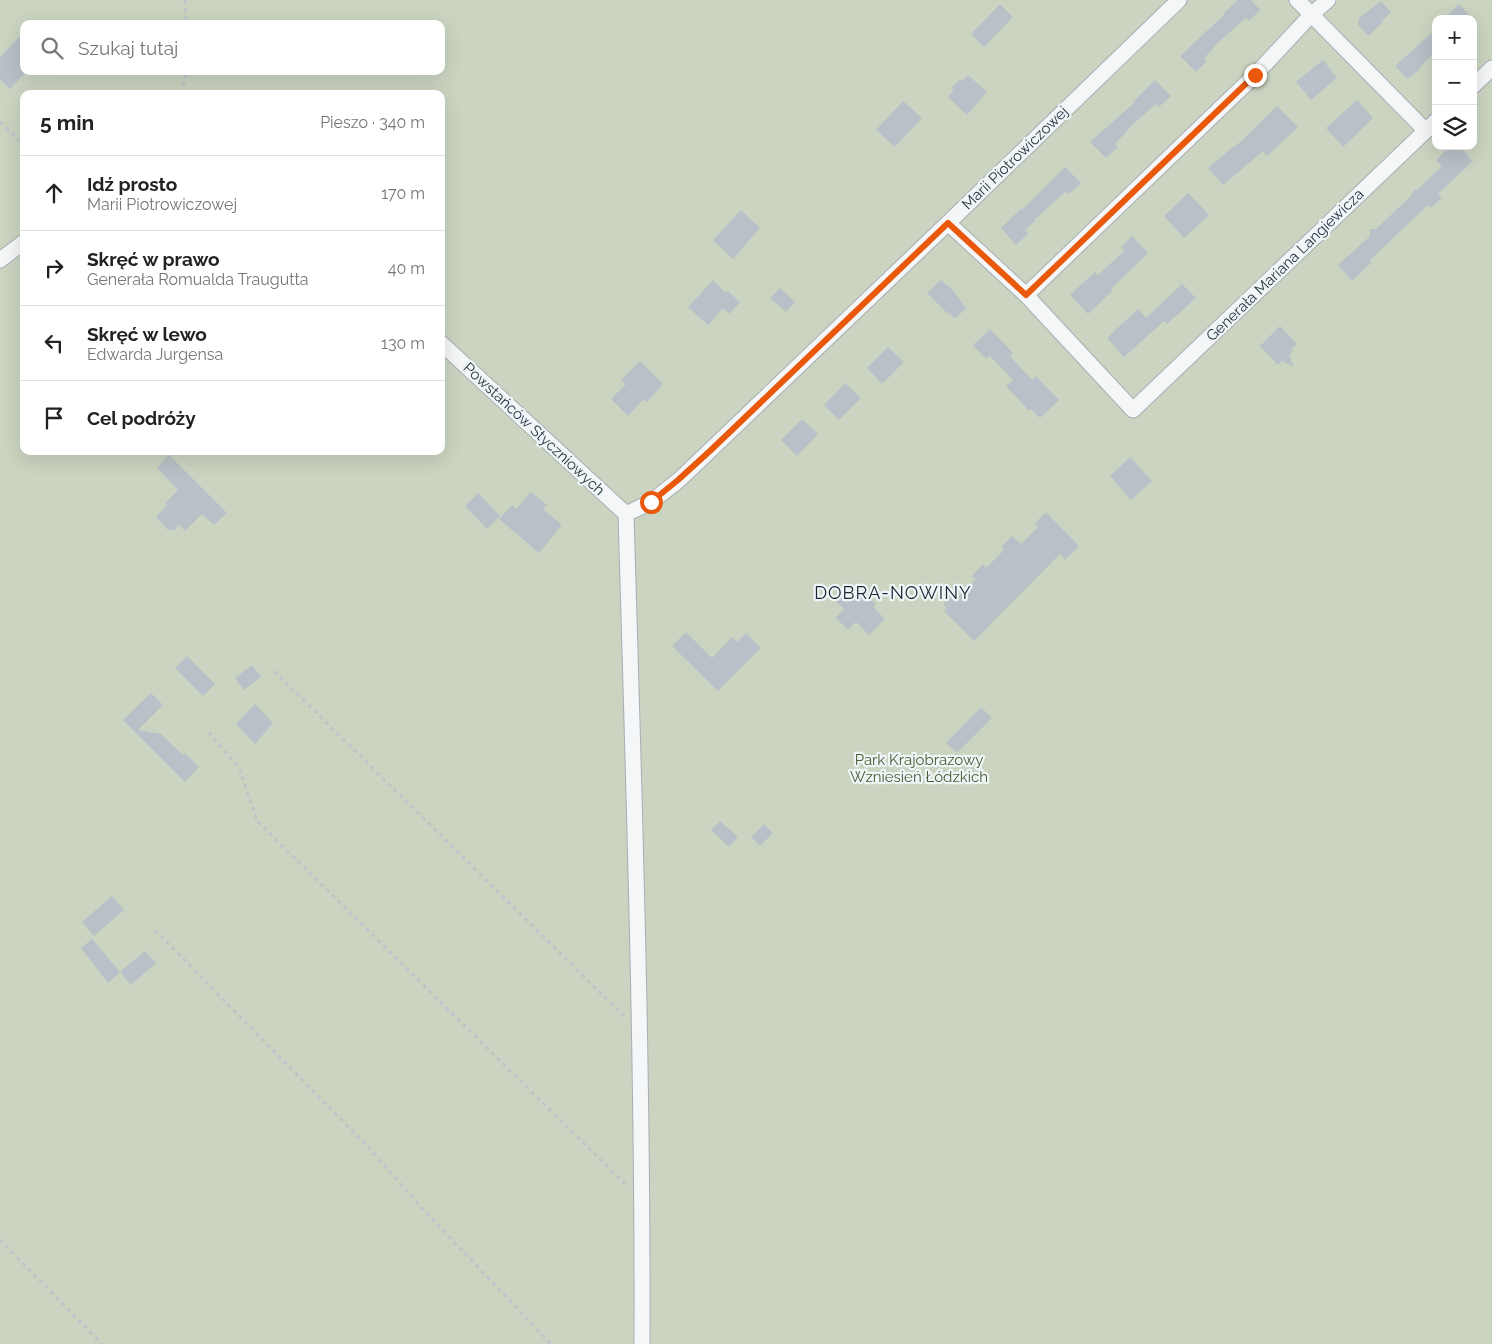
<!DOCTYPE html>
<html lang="pl">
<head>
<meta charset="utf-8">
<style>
  :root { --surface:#fff; --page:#f6f6f6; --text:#222; --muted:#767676; --line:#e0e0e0 }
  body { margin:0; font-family:Raleway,sans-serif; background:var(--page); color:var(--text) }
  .controls { position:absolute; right:15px; top:15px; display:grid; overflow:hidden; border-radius:10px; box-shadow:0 5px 20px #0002 }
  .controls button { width:45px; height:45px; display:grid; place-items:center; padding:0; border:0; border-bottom:1px solid var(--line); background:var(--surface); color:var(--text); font:25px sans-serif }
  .stop { position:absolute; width:15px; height:15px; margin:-11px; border:4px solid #ea580c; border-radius:50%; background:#fff }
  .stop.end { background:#ea580c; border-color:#fff; box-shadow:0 1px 5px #0008 }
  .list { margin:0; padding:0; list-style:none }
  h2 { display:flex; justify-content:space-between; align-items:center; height:65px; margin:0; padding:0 20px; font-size:21px }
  h2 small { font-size:16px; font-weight:400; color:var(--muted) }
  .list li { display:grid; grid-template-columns:32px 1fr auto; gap:15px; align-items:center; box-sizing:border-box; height:75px; padding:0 20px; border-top:1px solid var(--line) }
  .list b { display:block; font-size:19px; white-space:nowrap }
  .list p { margin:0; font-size:16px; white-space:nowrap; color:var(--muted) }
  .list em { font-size:16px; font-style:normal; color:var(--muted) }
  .icon { flex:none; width:28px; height:28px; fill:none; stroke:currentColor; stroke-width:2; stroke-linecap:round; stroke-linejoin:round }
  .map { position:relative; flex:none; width:1492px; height:1344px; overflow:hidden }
  .search { position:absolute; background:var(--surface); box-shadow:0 5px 20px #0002; left:20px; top:20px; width:425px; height:55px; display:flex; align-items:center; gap:12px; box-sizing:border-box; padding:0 18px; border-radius:10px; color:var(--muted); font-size:19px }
  .panel { position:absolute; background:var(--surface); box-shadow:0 5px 20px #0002; left:20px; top:90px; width:425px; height:365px; border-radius:10px }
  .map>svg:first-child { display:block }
  .green { fill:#cbd4c1; fill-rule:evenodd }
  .building { fill:#b8c1c7 }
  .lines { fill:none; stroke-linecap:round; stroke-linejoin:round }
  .minor-casing { stroke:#a6afb4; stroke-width:17 }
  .path { stroke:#bfc5c9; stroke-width:3; stroke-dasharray:4 4; stroke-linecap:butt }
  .minor { stroke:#f4f6f8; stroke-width:15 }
  .route { stroke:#ea580c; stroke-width:6 }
  .labels { text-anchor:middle; stroke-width:4.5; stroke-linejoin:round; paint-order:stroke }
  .street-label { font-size:15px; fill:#283842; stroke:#f0f5f7 }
  .park-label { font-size:15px; fill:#475f35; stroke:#f0f5f7 }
  .quarter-label { font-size:18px; letter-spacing:1px; fill:#1b2933; stroke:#f0f5f7 }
</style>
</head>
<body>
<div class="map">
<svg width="1492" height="1344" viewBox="0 0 1492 1344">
  <rect width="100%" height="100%" fill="#e1e7ea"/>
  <path class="green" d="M0,0h1492v1344h-1492zM1436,19h37v127h-37zM24,24h417v47h-417zM24,94h417v357h-417z"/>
  <path class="building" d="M1238,0h13l9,10 -11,11 -3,-3 -33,29 1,1 -10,10 3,3 -11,11 -16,-16 44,-41 -1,-1z
    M1381,1l10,11 -7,7h-3l3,2 -16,15 -10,-11 1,-7z
    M1000,4l13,13 -29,30 -13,-13z
    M1459,4l14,15h-29z
    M1436,29v22l-17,17v2l-12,9 -12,-13z
    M24,32v42l-14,15 -10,-10v-22z
    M1323,60l14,18 -26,22 -15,-18z
    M968,75l19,17 -20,23 -19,-18 6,-7 -3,-2 9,-9 2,2z
    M1155,80l16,16 -12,11 -3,-3 -23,20 -18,20 3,3 -12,11 -16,-16 45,-40 -1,-1z
    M1357,100l16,18 -30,29 -17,-19z
    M903,101l19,17 -27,29 -19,-17z
    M1277,106l21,21 -31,29 -4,-5 -40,34 -15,-17 26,-22 1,1z
    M1450,146h9l14,15 -35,33 4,4 -12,10 -2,-3 -59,56 2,2 -19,18 -14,-16 30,-27 2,-3v-6h6l35,-33 3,-6h3l25,-24 -6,-6z
    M1065,167l16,16 -12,11 -3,-3 -32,29 1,1 -10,9 3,4 -12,11 -15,-17 21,-20 1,1z
    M1188,193l21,22 -25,23 -20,-22z
    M741,210l19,18 -27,31 -20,-19z
    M1132,236l16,17 -37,36 1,2 -24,23 -18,-19 25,-23 3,3 26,-24 -3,-4z
    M713,280l13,13 2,-2 12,11 -11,12 -6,-6 -15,17 -20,-18z
    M941,280l11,9 14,19 -11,11 -6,-6 -1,1 -21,-21z
    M1182,284l14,14 -29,26 -3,-3 -40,36 -17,-19 31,-29 8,9z
    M780,288l15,14 -9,10 -16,-14z
    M1280,326l17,18 -6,5 2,2 -4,4 5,12 -12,-6 -4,4 -18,-19z
    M990,329l23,24 -3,3 22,24 4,-4 23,24 -19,18 -9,-9 -2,2 -23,-25 7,-6 -23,-24 -4,3 -13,-14z
    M888,347l16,15 -22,22 -15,-16z
    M640,361l23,23 -16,18 -3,-3 -16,17 -17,-17 15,-15 -5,-4z
    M845,383l16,15 -22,22 -15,-15z
    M802,419l16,15 -21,22 -16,-16z
    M169,455l58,58 -13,12 -12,-11 -17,17 -6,-6 -5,5h-6l-12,-13 11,-12 -2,-2 13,-13 -21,-22z
    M1130,457l22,24 -21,19 -21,-24z
    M531,492l16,13 -4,4 19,16 -23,28 -40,-34 13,-14 4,4z
    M478,493l22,23 -13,13 -22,-23z
    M1046,512l33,34 -14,14 -5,-6 -86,87 -30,-30 3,-3 -4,-4 11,-11 4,4 18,-18 -4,-3 11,-12 3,4 18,-18 -3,-3 11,-11 9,8 17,-17 -3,-4z
    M848,583l11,11 3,-3 14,13 -3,3 12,12 -16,16 -13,-13 -8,8 -12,-12 8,-9 -11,-10z
    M686,632l26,26 20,-21 5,5 9,-9 15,15 -43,43 -46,-45z
    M187,656l28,28 -12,12 -28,-28z
    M252,665l9,12 -17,13 -9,-12z
    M151,693l12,12 -25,25 23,4 22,21 2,-2 14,14 -14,15 -62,-62z
    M255,704l18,19 -18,21 -19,-20z
    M981,707l11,11 -35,35 -11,-10z
    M720,821l18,16 -9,10 -18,-17z
    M764,824l9,9 -13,13 -9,-9z
    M112,896l12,14 -30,26 -12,-14z
    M92,939l28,33 -12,11 -27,-35z
    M145,951l11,12 -25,22 -11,-13z"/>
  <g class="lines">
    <g class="minor-casing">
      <path id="minor" d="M1297,0l129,131
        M1473,86l19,-18
        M948,223l78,72 107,115 303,-289
        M0,260l24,-18
        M1026,295l229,-220 56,-60 17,-15
        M441,343l185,171
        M626,514c8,276 17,553 16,830
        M626,514l25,-12 28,-22 269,-257 231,-223"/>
    </g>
    <path class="path" d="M185,0l1,24
      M182,94l4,-23
      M0,122l24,22
      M274,671l351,346
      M209,732l31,38 17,51 369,364
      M155,930l210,214 55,62 131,138
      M0,1240l102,104"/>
    <use href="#minor" class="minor"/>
  </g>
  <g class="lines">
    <path class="route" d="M651,502l27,-22 33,-30 237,-227 78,72 229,-220"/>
  </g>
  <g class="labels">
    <g class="street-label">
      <text transform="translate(1015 158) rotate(-44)" y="5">Marii Piotrowiczowej</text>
      <text transform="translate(1285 265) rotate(-44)" y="5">Generała Mariana Langiewicza</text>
      <text transform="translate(534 429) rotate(43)" y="5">Powstańców Styczniowych</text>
    </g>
    <g class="park-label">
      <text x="919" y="765">Park Krajobrazowy<tspan x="919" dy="17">Wzniesień Łódzkich</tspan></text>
    </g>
    <g class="quarter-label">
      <text x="893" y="599">DOBRA-NOWINY</text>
    </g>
  </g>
</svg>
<div class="controls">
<button>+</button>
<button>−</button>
<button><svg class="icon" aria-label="layers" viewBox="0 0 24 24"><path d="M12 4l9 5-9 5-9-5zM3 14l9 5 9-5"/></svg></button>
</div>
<div class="stop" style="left:651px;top:502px"></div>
<div class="stop end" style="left:1255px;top:75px"></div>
<div class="search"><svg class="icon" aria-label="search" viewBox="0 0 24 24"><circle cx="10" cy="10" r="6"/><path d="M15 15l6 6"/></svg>Szukaj tutaj</div>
<section class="panel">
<h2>5 min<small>Pieszo · 340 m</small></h2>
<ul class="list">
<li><svg class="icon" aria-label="ahead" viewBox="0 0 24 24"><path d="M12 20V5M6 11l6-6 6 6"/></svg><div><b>Idź prosto</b><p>Marii Piotrowiczowej</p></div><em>170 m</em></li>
<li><svg class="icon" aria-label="right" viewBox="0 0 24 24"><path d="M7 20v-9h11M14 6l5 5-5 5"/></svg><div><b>Skręć w prawo</b><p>Generała Romualda Traugutta</p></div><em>40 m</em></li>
<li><svg class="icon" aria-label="left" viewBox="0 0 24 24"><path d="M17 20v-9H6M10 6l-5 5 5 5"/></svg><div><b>Skręć w lewo</b><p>Edwarda Jurgensa</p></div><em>130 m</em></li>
<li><svg class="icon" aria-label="arrive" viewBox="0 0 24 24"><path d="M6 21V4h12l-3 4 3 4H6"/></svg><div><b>Cel podróży</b></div></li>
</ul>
</section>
</div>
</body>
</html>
